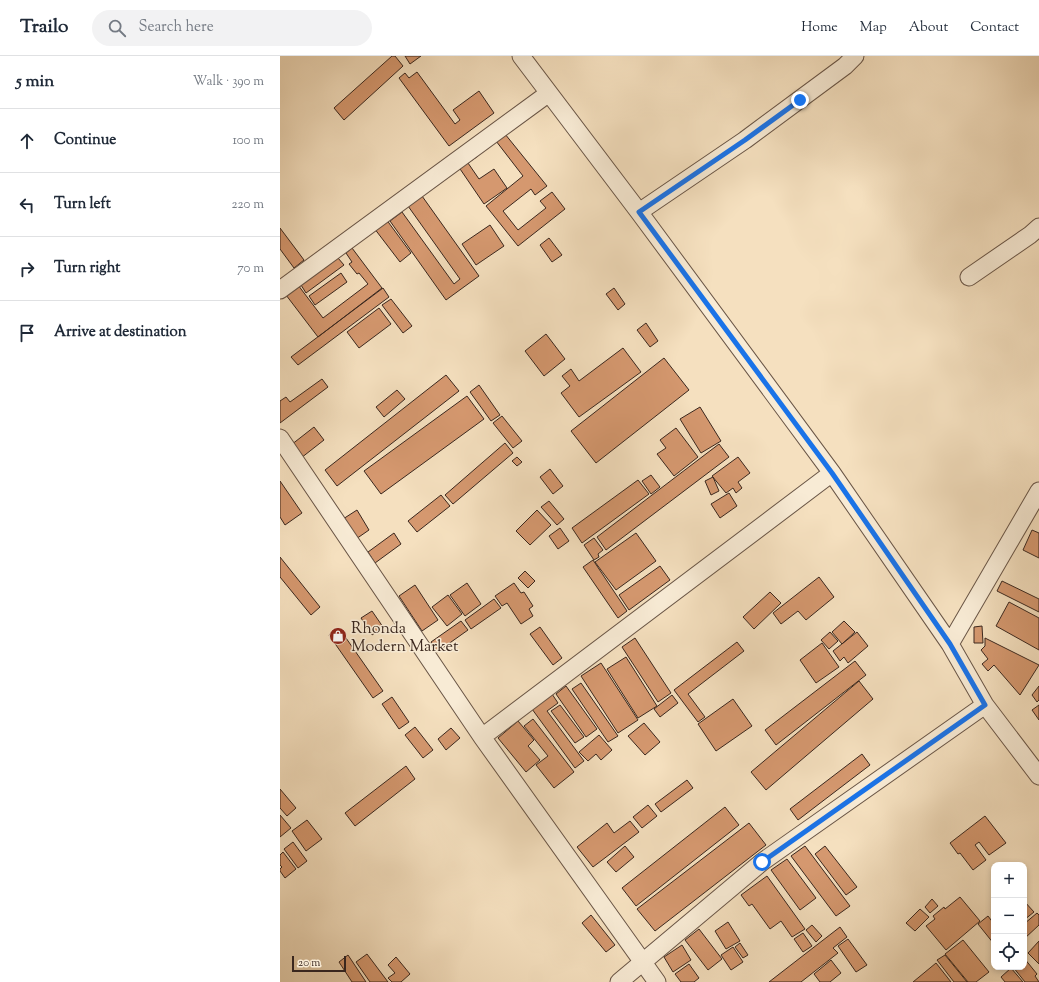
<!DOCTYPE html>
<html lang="en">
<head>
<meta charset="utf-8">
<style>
  :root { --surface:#fff; --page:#f2f2f3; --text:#1f2937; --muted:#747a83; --line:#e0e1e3 }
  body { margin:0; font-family:"Sorts Mill Goudy",serif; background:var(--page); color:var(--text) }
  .controls { position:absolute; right:12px; bottom:12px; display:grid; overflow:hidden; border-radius:8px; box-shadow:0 2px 6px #0003 }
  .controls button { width:36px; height:36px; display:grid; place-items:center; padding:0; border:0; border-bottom:1px solid var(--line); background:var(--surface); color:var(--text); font:20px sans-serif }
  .scale { position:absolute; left:12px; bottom:10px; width:54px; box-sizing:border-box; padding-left:4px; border:2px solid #3a271e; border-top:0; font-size:11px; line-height:14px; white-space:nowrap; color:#3a271e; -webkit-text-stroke:3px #f8ebd5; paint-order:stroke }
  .stop { position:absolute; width:12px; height:12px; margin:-9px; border:3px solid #1a73e8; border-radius:50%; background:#fff }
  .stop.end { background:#1a73e8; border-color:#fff; box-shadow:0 1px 4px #0008 }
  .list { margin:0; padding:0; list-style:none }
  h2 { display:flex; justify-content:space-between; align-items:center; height:52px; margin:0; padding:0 16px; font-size:17px }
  h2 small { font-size:13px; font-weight:400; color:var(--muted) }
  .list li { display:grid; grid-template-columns:26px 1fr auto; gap:12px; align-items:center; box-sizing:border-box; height:64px; padding:0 16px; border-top:1px solid var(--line) }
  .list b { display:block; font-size:15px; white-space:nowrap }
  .list em { font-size:13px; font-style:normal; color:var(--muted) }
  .icon { flex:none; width:22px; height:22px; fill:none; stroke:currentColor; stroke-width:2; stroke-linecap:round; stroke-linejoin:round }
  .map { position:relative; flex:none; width:759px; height:926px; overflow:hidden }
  header { display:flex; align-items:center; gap:24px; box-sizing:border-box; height:56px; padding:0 20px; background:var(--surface); border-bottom:1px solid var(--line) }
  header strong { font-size:19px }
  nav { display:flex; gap:22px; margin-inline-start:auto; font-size:14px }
  .search { width:280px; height:36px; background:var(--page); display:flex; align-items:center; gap:10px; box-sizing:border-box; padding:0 14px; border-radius:22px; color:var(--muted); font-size:15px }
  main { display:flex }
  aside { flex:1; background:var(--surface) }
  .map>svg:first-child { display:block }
  .building { fill:#d5986f; stroke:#3a271e }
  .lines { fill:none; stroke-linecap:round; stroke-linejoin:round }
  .street-casing { stroke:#695546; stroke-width:19 }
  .street { stroke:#f8ebd5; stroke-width:17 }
  .route { stroke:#1a73e8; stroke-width:5 }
  .labels { text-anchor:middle; stroke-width:3; stroke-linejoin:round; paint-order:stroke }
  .poi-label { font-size:16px; fill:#3a271e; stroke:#f8ebd5; text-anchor:start }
</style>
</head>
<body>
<header>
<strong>Trailo</strong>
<div class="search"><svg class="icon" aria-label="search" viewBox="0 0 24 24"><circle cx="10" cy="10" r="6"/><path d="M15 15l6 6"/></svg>Search here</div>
<nav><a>Home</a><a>Map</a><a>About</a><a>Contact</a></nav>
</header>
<main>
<aside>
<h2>5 min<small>Walk · 390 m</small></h2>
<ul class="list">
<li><svg class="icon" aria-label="ahead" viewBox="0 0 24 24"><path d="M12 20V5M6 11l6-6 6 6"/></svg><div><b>Continue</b></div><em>100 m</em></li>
<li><svg class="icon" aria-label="left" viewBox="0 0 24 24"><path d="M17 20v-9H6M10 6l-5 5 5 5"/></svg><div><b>Turn left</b></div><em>220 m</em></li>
<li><svg class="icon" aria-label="right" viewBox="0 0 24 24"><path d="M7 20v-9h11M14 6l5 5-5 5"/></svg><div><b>Turn right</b></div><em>70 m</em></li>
<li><svg class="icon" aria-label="arrive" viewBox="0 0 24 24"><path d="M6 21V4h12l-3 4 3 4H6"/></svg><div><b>Arrive at destination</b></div></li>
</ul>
</aside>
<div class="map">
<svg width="759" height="926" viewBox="0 0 759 926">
  <rect width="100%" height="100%" fill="#f5e0bf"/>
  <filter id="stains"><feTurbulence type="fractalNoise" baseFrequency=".005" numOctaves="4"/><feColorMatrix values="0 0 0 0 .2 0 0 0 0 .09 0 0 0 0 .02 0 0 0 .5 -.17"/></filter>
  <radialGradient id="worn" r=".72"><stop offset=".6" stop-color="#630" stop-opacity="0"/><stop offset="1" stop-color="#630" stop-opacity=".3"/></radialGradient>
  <path class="building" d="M112,0h3l8,10 -59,54 -10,-12z
    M125,0h16l-11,8z
    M137,16l38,52 5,-4 -7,-10 26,-19 15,22 -45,33 -50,-68 6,-5 4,5z
    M225,78l42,52 -12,9 -4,-6 -28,22 15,19 28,-22 -6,-7 12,-9 13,17 -47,37 -32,-40 37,-30 -27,-35z
    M194,95l4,5 -10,7 11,16 15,-10 13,19 -23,16 -28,-41z
    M142,140l57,80 -33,24 -56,-79 12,-9 52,72 6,-5 -52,-73z
    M106,163l25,34 -11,9 -26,-34z
    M210,169l14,21 -28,19 -14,-21z
    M0,172l24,32 -10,8 -14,-19z
    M269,182l13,17 -10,7 -12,-17z
    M72,192l30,40 -64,49 -32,-42 12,-10 25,33 45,-34 -9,-11 -2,1 -8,-10 3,-2 -6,-9z
    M58,202l6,7 -38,28 -5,-8z
    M61,217l6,9 -32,23 -6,-9z
    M103,232l6,9 -91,68 -7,-8z
    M334,232l11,16 -7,6 -12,-16z
    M111,243l21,27 -9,7 -21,-28z
    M99,252l12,16 -32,24 -12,-16z
    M366,267l12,18 -8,6 -13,-17z
    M266,278l19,25 -21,17 -19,-25z
    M343,292l18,24 -62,45 -18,-24 9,-7 -8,-10 9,-7 8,12z
    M384,302l25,32 -93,73 -25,-32z
    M166,319l13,16 -122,95 -12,-16z
    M42,323l6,8 -48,36v-22l6,-4 4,5z
    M199,329l21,30 -9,6 -21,-29z
    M117,334l8,9 -21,18 -8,-10z
    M187,340l17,23 -103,75 -17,-23z
    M420,351l21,34 -20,12 -21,-34z
    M222,360l20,25 -9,7 -20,-25z
    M34,371l10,13 -23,18 -10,-13z
    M396,372l22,29 -24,19 -17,-22 9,-6 -6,-8z
    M225,387l8,10 -60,51 -8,-9z
    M439,388l10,13 -123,93 -9,-13z
    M237,401l5,5 -5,4 -5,-5z
    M458,401l12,16 -12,9 4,6 -6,5 -3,-5 -7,5 -14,-17z
    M270,413l13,17 -10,8 -13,-17z
    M371,419l9,12 -9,7 -9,-13z
    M433,421l6,14 -8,4 -6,-14z
    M358,424l11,14 -67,49 -10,-15z
    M0,425l22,32 -17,12 -5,-8z
    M449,437l8,13 -17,12 -9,-14z
    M161,439l9,11 -33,26 -9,-11z
    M269,445l15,18 -7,6 -16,-18z
    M77,454l12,20 -13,9 -13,-20z
    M257,454l14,15 -21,20 -14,-14z
    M280,472l9,13 -11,8 -9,-13z
    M752,474l7,3v25l-16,-8z
    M114,477l7,11 -26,19 -7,-11z
    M356,477l20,28 -40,29 -21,-28z
    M314,482l9,12 -5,4 1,3 -5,3 -10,-15z
    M0,501l40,50 -9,8 -31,-38z
    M313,504l34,51 -9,7 -35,-51z
    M380,510l10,14 -41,30 -10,-15z
    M245,515l10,10 -7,7 -10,-10z
    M539,521l15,20 -28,23 -8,-9 -17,13 -8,-11z
    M722,525l37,18v13l-42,-21z
    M187,527l14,21 -16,12 -15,-21z
    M234,527l7,10 3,-1 9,14 -4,3 4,7 -12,8 -14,-21 -5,3 -7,-10z
    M135,529l23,35 -16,11 -23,-35z
    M490,536l11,11 -27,26 -11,-12z
    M168,539l14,19 -15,12 -15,-19z
    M214,543l7,9 -30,21 -6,-9z
    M729,546l30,16v32l-43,-24z
    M92,555l11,16 -11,8 -11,-17z
    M181,565l7,9 -31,22 -6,-10z
    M564,565l11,11 -13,12 -10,-12z
    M702,570l1,17h-9v-16z
    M260,571l22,31 -9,7 -23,-31z
    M59,572l44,63 -10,7 -44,-63z
    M550,576l8,9 -9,8 -8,-9z
    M577,576l11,14 -20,17 -4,-6 -4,4 -7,-10z
    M355,582l36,55 -13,9 -36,-55z
    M705,582l54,27 -19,30 -26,-30 -6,6 -6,-7 6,-5 -7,-9 4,-4z
    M457,586l7,9 -56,43 17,23 -7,5 -24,-32z
    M542,587l17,24 -23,16 -16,-23z
    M346,601l31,49 -19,12 -31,-49z
    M575,605l11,14 -90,70 -11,-15z
    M321,607l37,57 -20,13 -37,-57z
    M579,625l14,18 -107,91 -15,-18z
    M301,627l37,53 -10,6 -36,-53z
    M286,630l31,43 -11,8 -30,-43z
    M759,630v14l-2,2 -5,-7z
    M272,638l6,9 -11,8 37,50 -9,7 -43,-59z
    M392,639l6,8 -18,14 -6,-8z
    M112,641l17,25 -10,7 -17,-25z
    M453,643l19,27 -36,25 -18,-27z
    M280,649l24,32 -9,6 -24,-32z
    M759,649v15l-7,-10z
    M253,663l41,53 -20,16 -18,-23 12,-9 -24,-30z
    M238,665l16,19 -6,6 12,14 -14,12 -28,-34z
    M364,667l16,19 -15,13 -17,-19z
    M135,671l18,23 -10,8 -18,-23z
    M171,672l9,10 -14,12 -8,-11z
    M319,679l13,15 -11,10 -5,-6 -8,7 -9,-9z
    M582,698l8,11 -72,55 -8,-11z
    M126,710l9,13 -60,47 -10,-13z
    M407,724l6,8 -32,24 -6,-8z
    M0,733l16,19 -9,8 -7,-8z
    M368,749l9,11 -15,12 -9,-11z
    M445,751l14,18 -103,81 -14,-18z
    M0,759l11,13 -11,9z
    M705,760l21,27 -17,12 -10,-13 -4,3 11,15 -13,10 -13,-17 -2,1 -8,-11z
    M27,764l15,19 -16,12 -14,-20z
    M350,765l9,11 -46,35 -16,-20 30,-24 7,10z
    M469,767l17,22 -111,86 -18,-22z
    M13,786l14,19 -9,7 -14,-19z
    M345,790l9,11 -18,15 -9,-10z
    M525,790l45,60 -14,10 -45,-60z
    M545,790l32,41 -11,8 -31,-41z
    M3,796l13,17 -11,9 -5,-7v-2l2,-2 -2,-2v-10z
    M507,803l29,39 -16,12 -29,-40z
    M487,820l38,53 -13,8 -11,-16 -11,8 -18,-25 -3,2 -8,-11z
    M680,841l20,24 -34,29 -20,-24 9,-7 -2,-3 11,-9 1,2z
    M652,843l6,7 -8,7 -5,-6z
    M744,845l10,11 -10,8z
    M640,853l9,8 -14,14 -9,-8z
    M757,857l2,2v10l-15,14v-15z
    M311,859l24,30 -9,7 -24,-29z
    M708,860l6,8v20l-16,-20z
    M448,866l12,19 -14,8 -11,-18z
    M532,869l10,11 -6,6 -10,-12z
    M560,871l7,10 -14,11 5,5 -37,29h-32z
    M419,873l23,30 -14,11 -23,-30z
    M523,877l9,13 -9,6 -9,-13z
    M568,883l19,26 -11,7 -18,-26z
    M683,884l26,32 -13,10h-8l-23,-28z
    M759,885v23l-11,-11z
    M460,887l8,12 -5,3 -8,-11z
    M402,889l9,15 -18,12 -9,-15z
    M453,891l10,15 -12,8 -10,-15z
    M87,898l21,28h-18l-14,-20z
    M68,899l18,27h-14l-13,-20z
    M665,899l22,27h-13l-17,-22z
    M116,901l14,17 -9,8h-9l-4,-4 7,-5 -7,-8z
    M744,902l13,16 -2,2 4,6h-14l-12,-15h11z
    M551,904l10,13 -11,9h-10l-6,-8z
    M656,907l15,19h-38z
    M409,908l10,14 -5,4h-13l-6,-8z
    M731,912l12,14h-18l-4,-5z"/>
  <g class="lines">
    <g class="street-casing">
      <path id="street" d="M241,0l118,156 193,261 118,171 35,61 54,71
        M359,156l106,-72 100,-74 10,-10
        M689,221l61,-42 9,-8
        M0,234l269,-197
        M0,382l202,299 175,245
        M670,588l89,-153
        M202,681l350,-264
        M339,926l143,-120 223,-157"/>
    </g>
    <use href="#street" class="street"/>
  </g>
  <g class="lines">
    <path class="route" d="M482,806l223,-157 -35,-61 -118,-171 -193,-261 106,-72 55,-40"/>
  </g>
  <defs>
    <g id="shop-disc" transform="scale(0.9)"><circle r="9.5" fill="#8f2418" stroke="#f8ebd5"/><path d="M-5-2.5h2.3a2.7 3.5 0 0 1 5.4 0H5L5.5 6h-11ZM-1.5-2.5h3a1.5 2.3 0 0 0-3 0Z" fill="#fff"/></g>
  </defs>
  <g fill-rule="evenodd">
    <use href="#shop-disc" x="58" y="580"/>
  </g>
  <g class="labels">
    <g class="poi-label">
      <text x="71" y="577">Rhonda<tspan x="71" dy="18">Modern Market</tspan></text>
    </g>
  </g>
  <rect width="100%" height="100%" filter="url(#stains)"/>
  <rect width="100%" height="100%" fill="url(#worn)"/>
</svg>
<div class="controls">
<button>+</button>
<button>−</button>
<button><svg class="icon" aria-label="locate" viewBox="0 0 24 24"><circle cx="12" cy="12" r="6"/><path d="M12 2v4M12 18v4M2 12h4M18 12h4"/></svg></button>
</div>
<div class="scale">20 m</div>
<div class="stop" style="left:482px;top:806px"></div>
<div class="stop end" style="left:520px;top:44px"></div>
</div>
</main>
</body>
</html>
